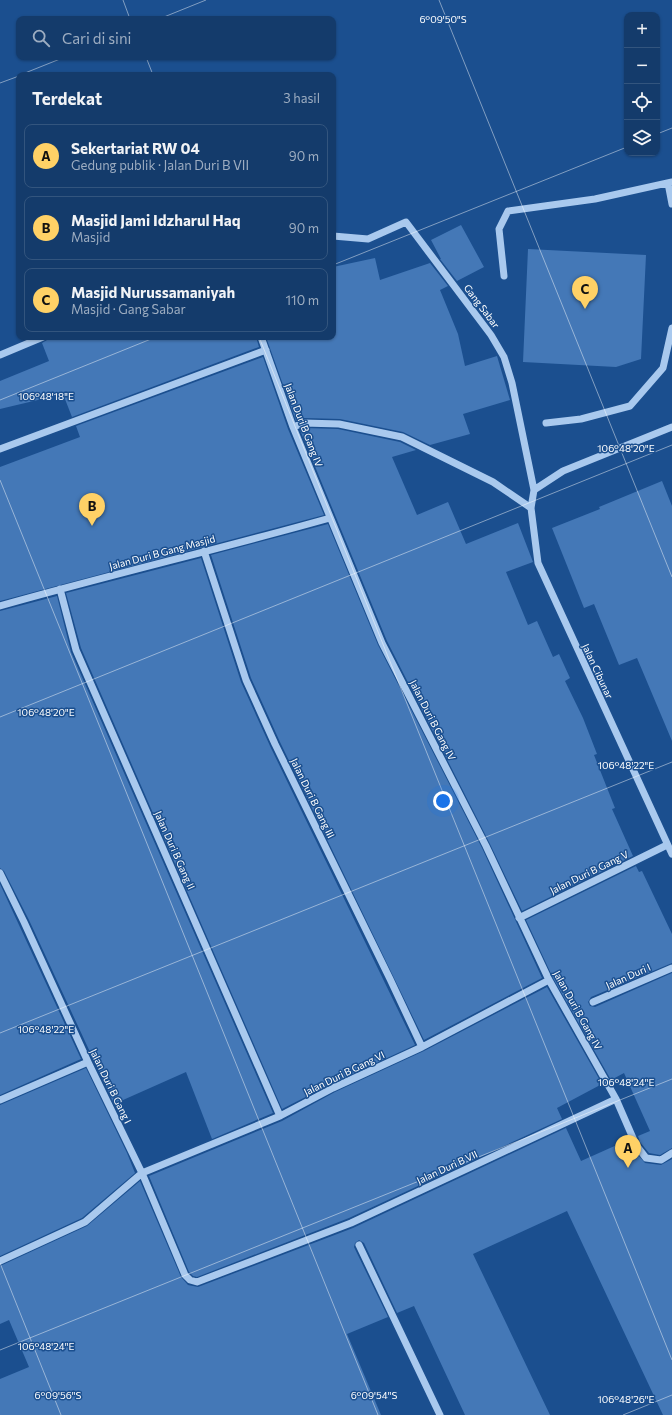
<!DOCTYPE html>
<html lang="id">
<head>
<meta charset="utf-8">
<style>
  :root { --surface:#143b6b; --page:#214673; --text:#f1f3f6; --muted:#9dadc1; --line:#33557e; --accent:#ffd166 }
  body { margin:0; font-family:Commissioner,sans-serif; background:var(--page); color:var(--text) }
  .controls { position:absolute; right:12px; top:12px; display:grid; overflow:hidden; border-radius:8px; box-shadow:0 1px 3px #0004 }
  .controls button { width:36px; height:36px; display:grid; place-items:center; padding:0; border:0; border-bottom:1px solid var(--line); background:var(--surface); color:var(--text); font:20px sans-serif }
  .you { position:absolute; left:443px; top:801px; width:14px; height:14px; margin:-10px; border:3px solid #fff; border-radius:50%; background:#1a73e8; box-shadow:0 0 0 6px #1a73e833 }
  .badge { display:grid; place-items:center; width:26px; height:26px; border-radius:50%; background:var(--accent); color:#111; font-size:13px; font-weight:700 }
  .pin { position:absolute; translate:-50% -33px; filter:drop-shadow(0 1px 2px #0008) }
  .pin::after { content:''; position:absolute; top:21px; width:14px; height:12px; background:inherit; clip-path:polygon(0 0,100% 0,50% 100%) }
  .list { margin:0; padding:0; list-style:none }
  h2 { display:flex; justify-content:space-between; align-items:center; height:52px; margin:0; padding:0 16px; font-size:17px }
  h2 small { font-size:13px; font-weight:400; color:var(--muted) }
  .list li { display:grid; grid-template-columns:26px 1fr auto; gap:12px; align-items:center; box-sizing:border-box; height:64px; margin:0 8px 8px; padding:0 8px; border:1px solid var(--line); border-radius:8px }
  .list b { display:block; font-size:15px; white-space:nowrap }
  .list p { margin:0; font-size:13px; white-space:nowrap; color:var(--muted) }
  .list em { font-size:13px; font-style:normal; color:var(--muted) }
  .icon { flex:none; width:22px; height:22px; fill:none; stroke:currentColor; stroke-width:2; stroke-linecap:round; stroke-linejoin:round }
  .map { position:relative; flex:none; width:672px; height:1415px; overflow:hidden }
  .search { position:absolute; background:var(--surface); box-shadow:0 1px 3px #0004; left:16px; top:16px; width:320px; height:44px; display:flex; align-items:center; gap:10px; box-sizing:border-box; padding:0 14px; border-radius:8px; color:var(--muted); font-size:15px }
  .panel { position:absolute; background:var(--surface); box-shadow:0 1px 3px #0004; left:16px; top:72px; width:320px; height:268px; border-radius:8px }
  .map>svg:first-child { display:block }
  .building { fill:#4478b7 }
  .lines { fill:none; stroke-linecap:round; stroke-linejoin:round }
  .minor { stroke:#a9c9ee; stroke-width:7 }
  .ticks { fill:none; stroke:#fff; stroke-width:1; stroke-opacity:0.45 }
  .labels { text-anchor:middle; stroke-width:3; stroke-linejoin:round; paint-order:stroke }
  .street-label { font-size:10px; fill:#fff; stroke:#1b4f8f }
  .ticks-label { font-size:10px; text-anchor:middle; fill:#fff; stroke:#1b4f8f; stroke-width:3; stroke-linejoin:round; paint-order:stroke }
</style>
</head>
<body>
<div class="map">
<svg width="672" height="1415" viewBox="0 0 672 1415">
  <rect width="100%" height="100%" fill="#1b4f8f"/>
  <path class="building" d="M461,225l23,42 -27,14 -17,-22h1l-10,-19z
    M528,249l118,6 -5,104 -25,8 -93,-5z
    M375,258l5,22 50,-17 18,23 -8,4 18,44 7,32 32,-10 13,44 -47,14 7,20 -40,11 -27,-13 -63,-13 -36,-1 -8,3 -30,-84h67v-70z
    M48,337h208l3,10 -187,70 -9,-23 -63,15v-28l49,-20 -7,-18 5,-3z
    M263,357l25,72 36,86 -324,86v-134l80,-30 -4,-11z
    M305,428l33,1 62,13 16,8 -24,7 25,58 31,-13 18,42 52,-21 15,39 -27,10 22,53 9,-4 16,36 6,-3 11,24 -5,3 18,37 14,36 -3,1 21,53 -3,1 21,47 -111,55 -32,-67 -103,-203 -87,-211z
    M662,481l10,25v235l-35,-83 -18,7 -25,-61 -10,4 -32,-80 48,-19 -1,-2z
    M328,524l50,121 104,203 60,130 -118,62 -144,-298 -29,-64 -40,-123z
    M201,558l40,124 29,64 145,299 -84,39 -49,25 -201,-461 -15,-55z
    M57,596l14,56 202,461 -61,26 -26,-67 -72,32 -85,-184 -25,-49 -4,-3v-257z
    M636,866l3,6 3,-1 30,63v29l-81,34 -3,5 2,4 5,1 77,-34v175l-12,7 -11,-2 -9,-11 -2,-6 12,-5 -26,-58 -13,7 -58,-102 -27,-58z
    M0,884l81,175 -81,36z
    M547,987l55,97 -45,24 5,11 -213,99 -152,59 -4,-1 -4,-4 -40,-96 133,-55 53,-29 89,-41z
    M86,1068l41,85 8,20 -53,45 -82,38v-151z
    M566,1128l15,33 47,-21 4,8 13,15 16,2 11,-6v256h-9l-96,-204 -94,43 77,161h-85l-51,-109 -17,7 -33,-70 -5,-3 -4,3 -1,4 34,70 -41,17 34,81h-381v-36l29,-12 -20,-47 -9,4v-58l87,-40 53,-45 41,96 7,8 10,2 155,-59z"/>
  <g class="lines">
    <path class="minor" d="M668,183l4,21
      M333,236l35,3 38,-17 85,113 13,22 8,26 22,107 -3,18 7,55 134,291
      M504,276l-5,-47 9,-18 87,-12 77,-17
      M261,337l32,90 89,216 104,203 63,134 67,119 20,46 10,13 15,2 11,-7
      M0,355l43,-18
      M546,423l35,-4 49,-13 33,-38 9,-40
      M293,427l11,-4 35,1 63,13 91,45 38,26
      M0,449l266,-99
      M534,490l29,-19 109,-44
      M204,551l42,129 29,64 115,235 32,68
      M60,589l16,61 204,466
      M0,606c109,-31 220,-57 330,-88
      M0,873l24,49 64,140 54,111 43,102 5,5 7,2 154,-59 265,-124
      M519,918l148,-73
      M593,1002l79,-34
      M0,1100l88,-38
      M359,1245l81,170
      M0,1261l85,-39 57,-49 138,-57 53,-28 89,-41 127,-67"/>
  </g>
  <path class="ticks" d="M123,0l7,19M439,0l233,577M159,19l47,-19M146,57l7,18M20,75l45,-18M0,83l19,-7M657,134l15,-6M333,265l294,-118M259,337l413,1023M0,400l156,-63M0,480l378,935M0,717l672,-272M0,1033l672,-271M0,1263l61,152M0,1350l672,-271M623,1415l49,-20"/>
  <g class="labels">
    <g class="street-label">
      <text transform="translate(482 306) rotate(53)" y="4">Gang Sabar</text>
      <text transform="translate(304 425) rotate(69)" y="4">Jalan Duri B Gang IV</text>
      <text transform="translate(162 552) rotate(-15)" y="4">Jalan Duri B Gang Masjid</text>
      <text transform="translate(598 671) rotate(65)" y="4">Jalan Cibunar</text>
      <text transform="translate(433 720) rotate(63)" y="4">Jalan Duri B Gang IV</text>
      <text transform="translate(313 798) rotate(64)" y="4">Jalan Duri B Gang III</text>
      <text transform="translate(175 850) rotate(66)" y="4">Jalan Duri B Gang II</text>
      <text transform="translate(589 872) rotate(-26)" y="4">Jalan Duri B Gang V</text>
      <text transform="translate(628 976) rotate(-24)" y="4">Jalan Duri I</text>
      <text transform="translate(578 1010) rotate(61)" y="4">Jalan Duri B Gang IV</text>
      <text transform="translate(344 1073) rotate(-26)" y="4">Jalan Duri B Gang VI</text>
      <text transform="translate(111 1086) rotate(64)" y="4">Jalan Duri B Gang I</text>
      <text transform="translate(447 1167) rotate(-25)" y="4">Jalan Duri B VII</text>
    </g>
  </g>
  <g class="ticks-label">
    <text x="443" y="23">6°09'50"S</text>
    <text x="46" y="400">106°48'18"E</text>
    <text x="626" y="452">106°48'20"E</text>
    <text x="46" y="716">106°48'20"E</text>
    <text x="626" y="769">106°48'22"E</text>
    <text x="46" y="1033">106°48'22"E</text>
    <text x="626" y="1086">106°48'24"E</text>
    <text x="46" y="1350">106°48'24"E</text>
    <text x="58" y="1399">6°09'56"S</text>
    <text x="374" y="1399">6°09'54"S</text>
    <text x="626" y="1403">106°48'26"E</text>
  </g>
</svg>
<div class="controls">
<button>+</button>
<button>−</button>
<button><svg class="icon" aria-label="locate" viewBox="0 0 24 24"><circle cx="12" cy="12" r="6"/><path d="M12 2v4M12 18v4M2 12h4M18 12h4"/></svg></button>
<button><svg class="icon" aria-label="layers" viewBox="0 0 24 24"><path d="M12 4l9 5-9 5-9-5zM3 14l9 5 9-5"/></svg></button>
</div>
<div class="you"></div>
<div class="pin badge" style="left:628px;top:1168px">A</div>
<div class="pin badge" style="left:92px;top:526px">B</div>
<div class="pin badge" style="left:585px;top:309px">C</div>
<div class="search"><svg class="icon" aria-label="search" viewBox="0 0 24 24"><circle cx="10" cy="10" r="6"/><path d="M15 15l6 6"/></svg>Cari di sini</div>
<section class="panel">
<h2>Terdekat<small>3 hasil</small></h2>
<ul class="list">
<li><span class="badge">A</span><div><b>Sekertariat RW 04</b><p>Gedung publik · Jalan Duri B VII</p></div><em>90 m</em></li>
<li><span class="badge">B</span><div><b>Masjid Jami Idzharul Haq</b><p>Masjid</p></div><em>90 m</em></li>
<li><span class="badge">C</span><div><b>Masjid Nurussamaniyah</b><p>Masjid · Gang Sabar</p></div><em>110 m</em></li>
</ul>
</section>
</div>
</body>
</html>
